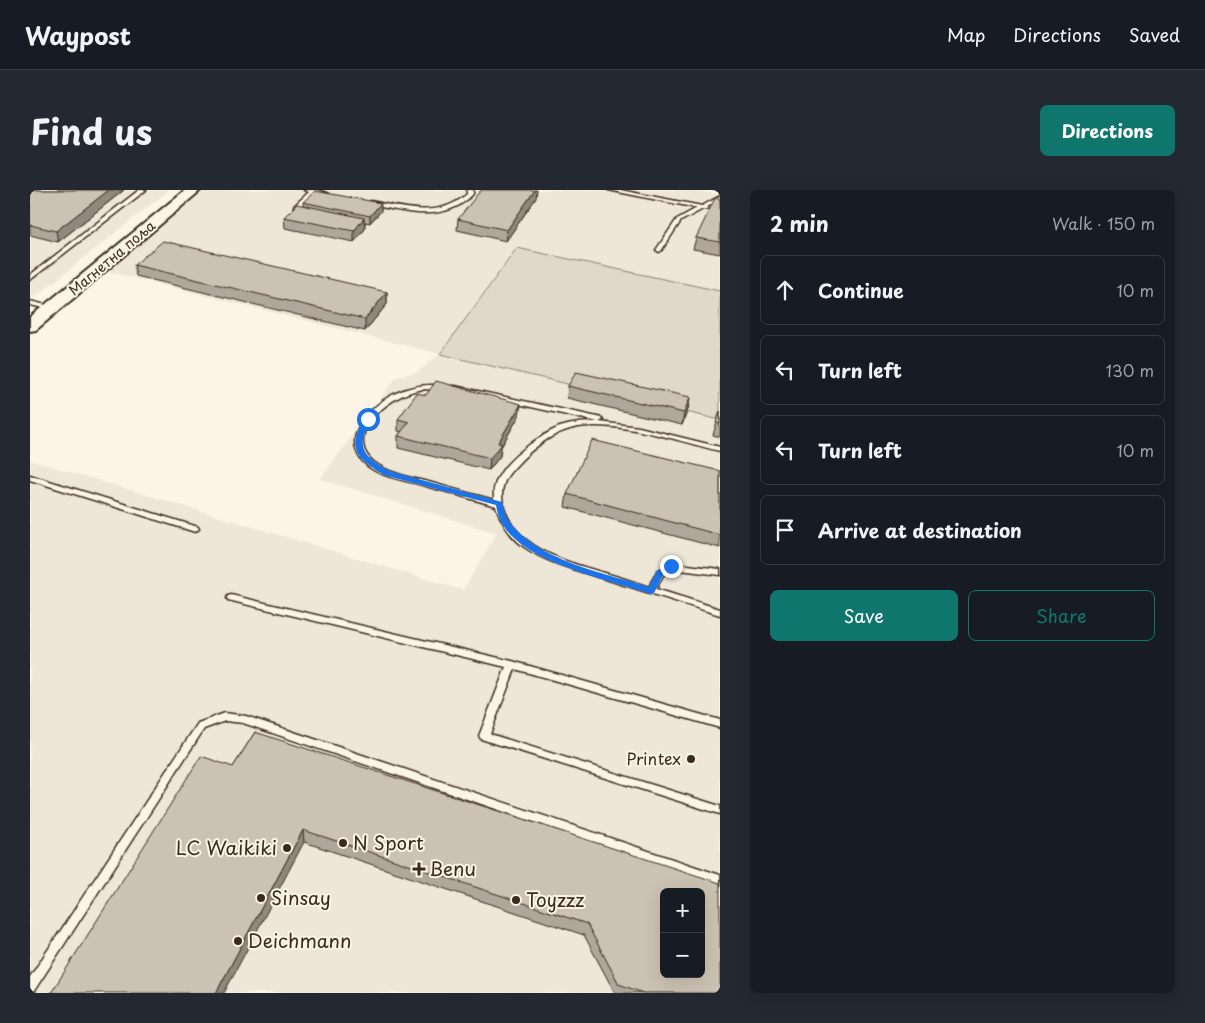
<!DOCTYPE html>
<html lang="en">
<head>
<meta charset="utf-8">
<style>
  :root { --surface:#171b24; --page:#242831; --text:#f1f3f6; --muted:#9ea1a6; --line:#363941; --accent:#0f766e }
  body { margin:0; font-family:"Playpen Sans",sans-serif; background:var(--page); color:var(--text) }
  .controls { position:absolute; right:15px; bottom:15px; display:grid; overflow:hidden; border-radius:8px; box-shadow:0 5px 20px #0002 }
  .controls button { width:45px; height:45px; display:grid; place-items:center; padding:0; border:0; border-bottom:1px solid var(--line); background:var(--surface); color:var(--text); font:25px sans-serif }
  .stop { position:absolute; width:15px; height:15px; margin:-11px; border:4px solid #1a73e8; border-radius:50%; background:#fff }
  .stop.end { background:#1a73e8; border-color:#fff; box-shadow:0 1px 5px #0008 }
  .list { margin:0; padding:0; list-style:none }
  h2 { display:flex; justify-content:space-between; align-items:center; height:65px; margin:0; padding:0 20px; font-size:21px }
  h2 small { font-size:16px; font-weight:400; color:var(--muted) }
  .list li { display:grid; grid-template-columns:32px 1fr auto; gap:15px; align-items:center; box-sizing:border-box; height:70px; margin:0 10px 10px; padding:0 10px; border:1px solid var(--line); border-radius:8px }
  .list b { display:block; font-size:19px; white-space:nowrap }
  .list em { font-size:16px; font-style:normal; color:var(--muted) }
  .actions { display:flex; gap:10px; padding:15px 20px }
  .actions a { flex:1; padding:11px 0; border:1px solid var(--accent); border-radius:8px; text-align:center; font-size:18px; color:var(--accent) }
  .actions .main { background:var(--accent); color:#fff }
  .icon { flex:none; width:28px; height:28px; fill:none; stroke:currentColor; stroke-width:2; stroke-linecap:round; stroke-linejoin:round }
  .map { position:relative; flex:none; width:690px; height:803px; overflow:hidden; border-radius:8px }
  header { display:flex; align-items:center; gap:30px; box-sizing:border-box; height:70px; padding:0 25px; background:var(--surface); border-bottom:1px solid var(--line) }
  header strong { font-size:24px }
  nav { display:flex; gap:28px; margin-inline-start:auto; font-size:18px }
  .intro { display:flex; align-items:center; justify-content:space-between; box-sizing:border-box; height:120px; padding:0 30px }
  h1 { margin:0; font-size:35px }
  .button { padding:12px 22px; border-radius:8px; background:var(--accent); color:#fff; font-size:18px; font-weight:700 }
  main { display:flex; gap:30px; padding:0 30px }
  aside { flex:1; background:var(--surface); border-radius:8px; box-shadow:0 5px 20px #0002 }
  .map>svg:first-child { display:block }
  .built { fill:#eee6d6; fill-rule:evenodd }
  .green { fill:#e0d8c8; stroke:#8e8173 }
  .lines { fill:none; stroke-linecap:round; stroke-linejoin:round }
  .service-casing { stroke:#3b2a1e; stroke-width:3 }
  .tertiary-casing { stroke:#3b2a1e; stroke-width:4 }
  .service { fill:#fcf5e5; fill-rule:evenodd }
  .tertiary { fill:#fcf5e5; fill-rule:evenodd }
  .wall { fill:#afa79a; stroke:#3b2a1e }
  .shaded-wall { fill:#8f887d; stroke:#3b2a1e }
  .building { fill:#ccc2b3; stroke:#3b2a1e; fill-rule:evenodd }
  .route { fill:#1a73e8 }
  .poi-dot { fill:#3b2a1e; stroke:#fcf5e5; stroke-width:2 }
  .labels { text-anchor:middle; stroke-width:4; stroke-linejoin:round; paint-order:stroke }
  .far-street-label { font-size:14px; fill:#3b2a1e; stroke:#fcf5e5 }
  .poi-label { font-size:16px; fill:#3b2a1e; stroke:#fcf5e5; text-anchor:end }
  .near-poi-label { font-size:19px; fill:#3b2a1e; stroke:#fcf5e5; text-anchor:start }
</style>
</head>
<body>
<header>
<strong>Waypost</strong>
<nav><a>Map</a><a>Directions</a><a>Saved</a></nav>
</header>
<div class="intro"><h1>Find us</h1><a class="button">Directions</a></div>
<main>
<div class="map">
<svg width="690" height="803" viewBox="0 0 690 803">
  <rect width="100%" height="100%" fill="#fcf5e5"/>
  <filter id="ink" filterUnits="userSpaceOnUse"><feTurbulence type="fractalNoise" baseFrequency=".02" numOctaves="2"/><feDisplacementMap in="SourceGraphic" scale="10" xChannelSelector="R" yChannelSelector="G"/><feConvolveMatrix kernelMatrix="1 2 1 2 8 2 1 2 1" color-interpolation-filters="sRGB"/></filter>
  <g filter="url(#ink)">
    <path class="built" d="M0,0h139l-139,111z
      M176,0h485l29,5v96l-203,-43 -76,106 279,66v573h-690v-533l433,130 34,-57 -177,-54 77,-102 20,-5 23,-18 -334,-83zM634,702h37v82h-37z"/>
    <path class="green" d="M487,58l203,43v129l-280,-66z"/>
    <g class="lines">
      <g class="service-casing">
        <path id="service" d="M109,0h7l-116,90v-5z
          M274,0h14l11,4 -3,2 -11,-3 -16,15 -1,2 3,2 -1,1 -7,-1 1,-6 15,-14z
          M437,0h6v4c-22,24 -53,21 -82,15 -8,-2 -16,-2 -23,-6l3,-2c34,7 68,18 96,-7z
          M578,0h12l82,16 18,-10v4l-13,7v2h-4l-22,12 -20,30 -2,1 -3,-2 21,-31 20,-11z
          M0,111l24,6 1,1 -3,2 -22,-5z
          M402,195h10l4,2c-6,4 -15,2 -23,2 -12,2 -24,7 -35,15 -11,8 -25,21 -25,36 -2,30 47,37 69,43 20,6 41,11 62,17 0,-5 -1,-10 1,-15 6,-23 45,-50 65,-58 13,-4 25,-5 38,-5l-143,-32 -4,-2 1,-2h3l147,32 1,2 -4,2 40,5 81,20v4c-42,-10 -98,-30 -142,-24 -24,4 -47,22 -63,40 -11,11 -15,22 -12,37 11,45 64,58 102,69 15,4 29,9 44,14l8,-16 14,-8 49,6v6l-48,-6 -9,6 -7,14 64,20v6c-38,-11 -75,-24 -112,-35 -29,-9 -60,-16 -85,-34 -13,-10 -22,-24 -27,-40 -22,-6 -44,-13 -67,-19 -14,-4 -29,-7 -44,-12 -31,-11 -40,-36 -17,-61 17,-19 40,-29 64,-29z
          M0,285l168,52 1,2 -4,3 -3,-1 -162,-51z
          M201,405l281,66 208,59v8l-205,-59 -25,65 230,72v8l-239,-75 -2,-3 27,-69 -278,-67 -1,-2 1,-2z
          M195,523l21,3 474,159v10l-477,-162 -18,-2 -21,8 -170,262 -4,2v-16l168,-254z"/>
      </g>
      <g class="tertiary-casing">
        <path id="tertiary" d="M155,0h16l-165,140 -6,1v-14z"/>
      </g>
      <use href="#service" class="service"/>
      <use href="#tertiary" class="tertiary"/>
    </g>
    <path class="wall" d="M0,0h94l-66,52 -28,-7z
      M506,8l-30,43 -49,-11 1,-11z
      M690,9v55l-27,-5 3,-11z
      M273,12l78,9 -11,12 -5,-1v7l-11,13 -69,-14 -1,-11 19,-12z
      M104,75l253,27v12l-22,27 -229,-55z
      M538,196l122,11 -2,12 -6,16 -115,-27z
      M690,221v26l-7,-2z
      M489,226l-18,31 -1,9 -11,14 -91,-22v-12l3,-4 -3,-1v-12z
      M690,281v77l-155,-41 2,-13z
      M225,542l465,261h-105l-31,-58 -280,-93 -71,-75z"/>
    <path class="shaded-wall" d="M79,0h15l-66,52 -2,-11z
      M505,0h2l-1,8 -30,43 1,-11z
      M351,13v8l-11,12v-7z
      M334,28l1,11 -11,13v-11z
      M357,102v12l-22,27v-12z
      M660,207l-2,12 -6,16 2,-12z
      M491,214l-2,12 -18,31 -1,9 -11,14 1,-12 8,-15z
      M273,640l1,12 -80,151h-8z"/>
    <path class="building" d="M0,0h79l-53,41 -26,-6z
      M451,0h54l-28,40 -49,-11z
      M285,1l66,12 -11,13 -67,-14z
      M685,8l5,1v43l-24,-4z
      M267,14l67,14 -10,13 -70,-14z
      M133,51l224,51 -22,27 -231,-54z
      M546,182l114,25 -6,16 -116,-27z
      M406,191l85,23 -23,39 4,1 -12,14 -92,-22 11,-14 -11,-3 19,-26 9,2z
      M690,221v13l-4,-1z
      M562,250l128,31v64l-153,-41z
      M225,542l465,151v110h-77l-24,-9 -32,-60 -284,-94 -87,163h-165l150,-237 32,11zM634,702h37v82h-37z"/>
  </g>
  <path class="route" d="M335,228l6,1c-16,29 -8,37 18,52l113,31c2,6 2,13 6,18 29,41 96,53 141,67l8,-16 14,-8 4,3 -12,9 -9,18 -2,1c-39,-12 -110,-29 -138,-56 -10,-9 -16,-20 -18,-33l-112,-30c-28,-17 -38,-27 -19,-57z"/>
  <g class="poi-dot">
    <circle cx="661" cy="569" r="5"/>
    <circle cx="313" cy="653" r="5"/>
    <circle cx="257" cy="658" r="5"/>
    <path d="M386.5 671.5h5v5h5v5h-5v5h-5v-5h-5v-5h5z"/>
    <circle cx="231" cy="708" r="5"/>
    <circle cx="486" cy="710" r="5"/>
    <circle cx="208" cy="751" r="5"/>
  </g>
  <g class="labels">
    <g class="far-street-label">
      <text transform="translate(82 68) rotate(-40)" y="5">Магнетна поља</text>
    </g>
    <g class="poi-label">
      <text x="651" y="575">Printex</text>
    </g>
    <g class="near-poi-label">
      <text x="323" y="660">N Sport</text>
      <text x="247" y="665" text-anchor="end">LC Waikiki</text>
      <text x="399" y="686">Benu</text>
      <text x="241" y="715">Sinsay</text>
      <text x="496" y="717">Toyzzz</text>
      <text x="218" y="758">Deichmann</text>
    </g>
  </g>
</svg>
<div class="controls">
<button>+</button>
<button>−</button>
</div>
<div class="stop" style="left:338px;top:229px"></div>
<div class="stop end" style="left:641px;top:376px"></div>
</div>
<aside>
<h2>2 min<small>Walk · 150 m</small></h2>
<ul class="list">
<li><svg class="icon" aria-label="ahead" viewBox="0 0 24 24"><path d="M12 20V5M6 11l6-6 6 6"/></svg><div><b>Continue</b></div><em>10 m</em></li>
<li><svg class="icon" aria-label="left" viewBox="0 0 24 24"><path d="M17 20v-9H6M10 6l-5 5 5 5"/></svg><div><b>Turn left</b></div><em>130 m</em></li>
<li><svg class="icon" aria-label="left" viewBox="0 0 24 24"><path d="M17 20v-9H6M10 6l-5 5 5 5"/></svg><div><b>Turn left</b></div><em>10 m</em></li>
<li><svg class="icon" aria-label="arrive" viewBox="0 0 24 24"><path d="M6 21V4h12l-3 4 3 4H6"/></svg><div><b>Arrive at destination</b></div></li>
</ul>
<div class="actions"><a class="main">Save</a><a>Share</a></div>
</aside>
</main>
</body>
</html>
